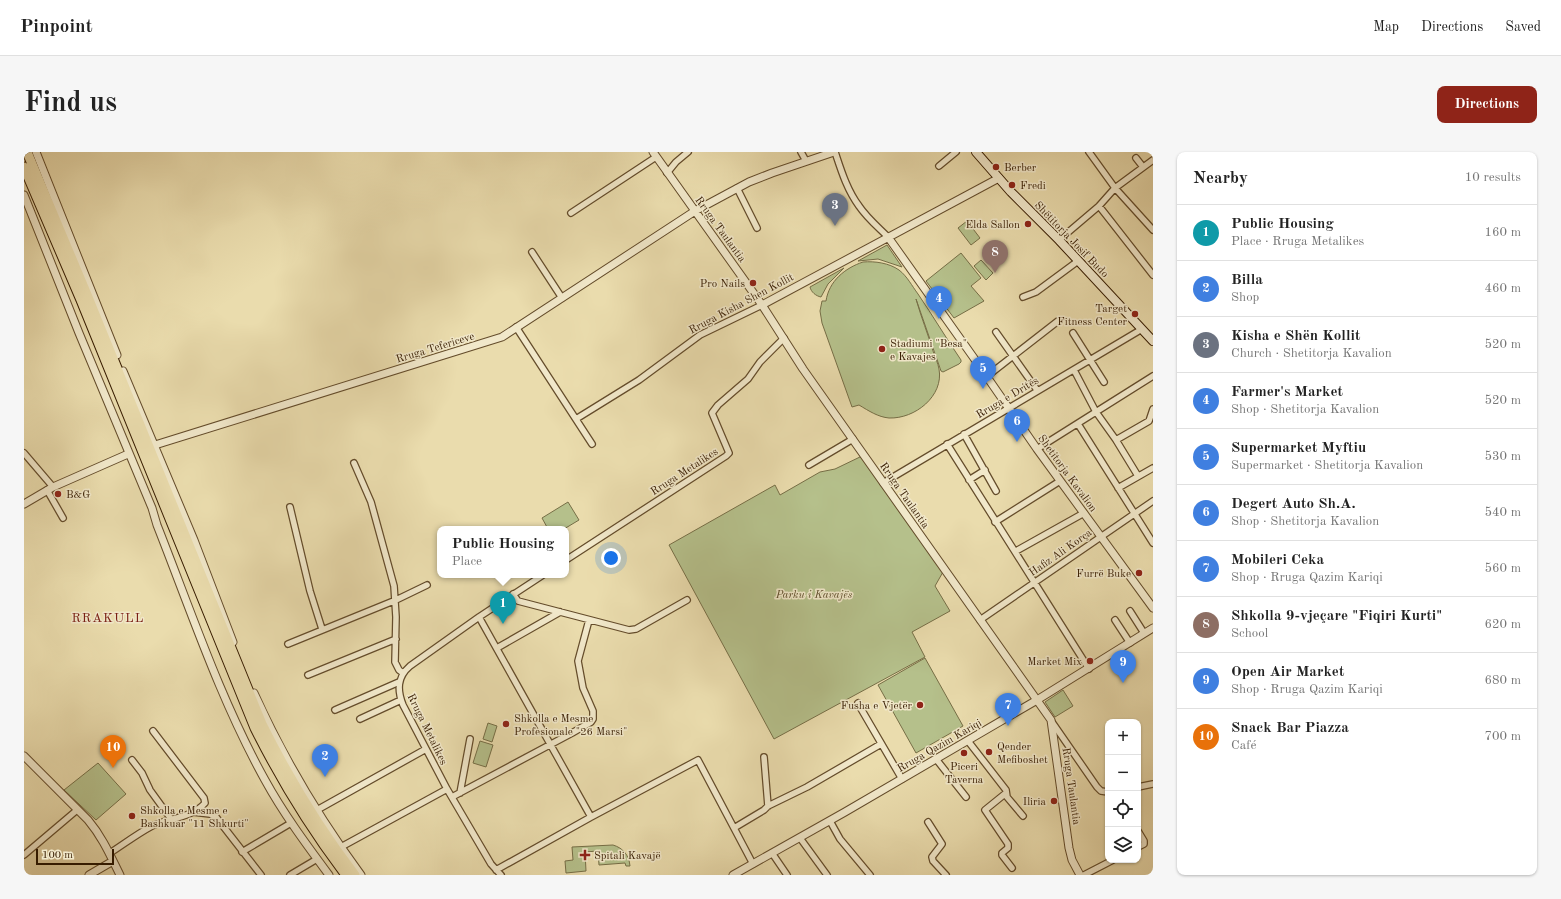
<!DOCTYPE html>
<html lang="en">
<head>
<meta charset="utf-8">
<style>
  :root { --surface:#fff; --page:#f6f6f6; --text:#222; --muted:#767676; --line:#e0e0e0; --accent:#8f2418 }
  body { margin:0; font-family:"Old Standard TT",serif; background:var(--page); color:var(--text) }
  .controls { position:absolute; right:12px; bottom:12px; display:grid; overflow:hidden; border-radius:8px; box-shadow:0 1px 3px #0004 }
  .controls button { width:36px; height:36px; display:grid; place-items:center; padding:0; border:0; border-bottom:1px solid var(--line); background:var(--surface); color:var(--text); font:20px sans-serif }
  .scale { position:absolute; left:12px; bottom:10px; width:78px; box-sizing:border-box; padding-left:4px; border:2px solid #371c00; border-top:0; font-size:11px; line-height:14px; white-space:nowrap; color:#371c00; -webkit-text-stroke:3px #f1e8ca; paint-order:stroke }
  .you { position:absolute; left:587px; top:406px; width:14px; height:14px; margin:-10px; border:3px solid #fff; border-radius:50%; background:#1a73e8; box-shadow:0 0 0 6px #1a73e833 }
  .badge { display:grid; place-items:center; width:26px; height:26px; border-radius:50%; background:var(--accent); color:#fff; font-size:13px; font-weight:700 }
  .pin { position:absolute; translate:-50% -33px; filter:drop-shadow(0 1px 2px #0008) }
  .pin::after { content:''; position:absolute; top:21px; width:14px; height:12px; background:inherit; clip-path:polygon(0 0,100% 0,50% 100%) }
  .popup { position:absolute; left:413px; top:374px; width:132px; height:52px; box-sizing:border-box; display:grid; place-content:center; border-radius:8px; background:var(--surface); filter:drop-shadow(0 1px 3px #0005); font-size:13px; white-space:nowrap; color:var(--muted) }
  .popup b { font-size:15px; color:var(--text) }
  .popup::after { content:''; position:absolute; left:50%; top:100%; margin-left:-8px; border:8px solid transparent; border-top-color:var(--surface) }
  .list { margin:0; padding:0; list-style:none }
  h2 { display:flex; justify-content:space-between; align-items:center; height:52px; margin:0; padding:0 16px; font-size:17px }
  h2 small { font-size:13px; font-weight:400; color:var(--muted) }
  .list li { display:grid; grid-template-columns:26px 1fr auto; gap:12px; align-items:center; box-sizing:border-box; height:56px; padding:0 16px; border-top:1px solid var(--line) }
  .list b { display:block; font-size:15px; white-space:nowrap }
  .list p { margin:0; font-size:13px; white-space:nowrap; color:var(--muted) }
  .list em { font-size:13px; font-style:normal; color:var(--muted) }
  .icon { flex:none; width:22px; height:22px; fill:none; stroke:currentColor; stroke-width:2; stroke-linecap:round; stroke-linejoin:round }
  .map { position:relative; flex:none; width:1129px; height:723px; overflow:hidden; border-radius:8px }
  header { display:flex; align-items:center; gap:24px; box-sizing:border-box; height:56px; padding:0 20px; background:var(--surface); border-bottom:1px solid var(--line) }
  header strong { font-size:19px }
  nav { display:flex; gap:22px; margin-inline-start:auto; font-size:14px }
  .intro { display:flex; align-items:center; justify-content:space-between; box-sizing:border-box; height:96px; padding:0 24px }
  h1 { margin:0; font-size:28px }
  .button { padding:10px 18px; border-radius:8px; background:var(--accent); color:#fff; font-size:14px; font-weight:700 }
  main { display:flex; gap:24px; padding:0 24px }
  aside { flex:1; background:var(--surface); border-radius:8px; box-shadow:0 1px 3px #0004 }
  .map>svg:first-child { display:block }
  .green { fill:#b5c08b; stroke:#766e46 }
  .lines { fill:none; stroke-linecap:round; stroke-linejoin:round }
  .minor-casing { stroke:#644c2b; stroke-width:8 }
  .tertiary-casing { stroke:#644c2b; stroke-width:9 }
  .secondary-casing { stroke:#371c00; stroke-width:10 }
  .trunk-casing { stroke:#371c00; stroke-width:11 }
  .minor { stroke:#f1e8ca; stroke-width:5.5 }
  .tertiary { stroke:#f1e8ca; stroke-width:7 }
  .secondary { stroke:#f1e8ca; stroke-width:8 }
  .trunk { stroke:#eadcad; stroke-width:9 }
  .poi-dot { fill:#8f2418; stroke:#f1e8ca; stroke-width:1.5 }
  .labels { text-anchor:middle; stroke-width:3; stroke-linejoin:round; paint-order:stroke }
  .poi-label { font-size:11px; fill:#371c00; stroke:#f1e8ca; text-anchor:start }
  .street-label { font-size:11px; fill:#371c00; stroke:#f1e8ca }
  .park-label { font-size:11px; font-style:italic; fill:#5d4d2a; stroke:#f1e8ca }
  .quarter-label { font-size:13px; letter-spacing:1px; fill:#7a1f14; stroke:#f1e8ca }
</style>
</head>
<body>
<header>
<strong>Pinpoint</strong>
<nav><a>Map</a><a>Directions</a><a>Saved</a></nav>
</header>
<div class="intro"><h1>Find us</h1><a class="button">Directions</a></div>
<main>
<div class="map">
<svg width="1129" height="723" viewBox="0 0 1129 723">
  <rect width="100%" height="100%" fill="#eadcad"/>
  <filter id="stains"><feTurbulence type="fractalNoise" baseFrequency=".005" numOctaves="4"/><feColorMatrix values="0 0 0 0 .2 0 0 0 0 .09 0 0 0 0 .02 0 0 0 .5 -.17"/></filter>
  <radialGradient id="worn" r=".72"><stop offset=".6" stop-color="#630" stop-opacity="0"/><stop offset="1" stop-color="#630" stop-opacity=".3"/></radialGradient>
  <path class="green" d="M943,69l13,17 -9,7 -13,-17z
    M863,93l15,22 -24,-8 -20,2z
    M937,101l20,25 -10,8 13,15 -30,17 -28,-37z
    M957,108l12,13 -7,7 -12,-14z
    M839,110c12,-1 26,1 36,8 8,6 13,16 19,24 15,22 28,44 43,66v2l-2,2 -16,8 -2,-1 -25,-72c5,18 12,35 17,52 2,6 5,12 6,18 5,27 -24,50 -50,49 -11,-1 -20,-7 -30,-13l-7,2 -30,-84 -2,-12 2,-10h4c3,-20 19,-33 37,-39z
    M820,116l-16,16 -7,13c-5,-1 -10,-5 -11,-10z
    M838,304l81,116 -8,14 15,25 -38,21 13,25 -151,82 -105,-194 106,-60 5,10 40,-23 15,-3z
    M544,350l11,18 -15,9h-16l-6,-11z
    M901,506l38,68 -47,27 -38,-68z
    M1039,538l10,16 -18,11 -10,-15z
    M464,571l9,3 -5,16 -9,-3z
    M456,589l13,4 -7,22 -13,-4z
    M74,611l28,31 -30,26 -32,-30z
    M589,693c10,3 16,10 17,21h-4l-1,-3 -26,2 -1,-14 -13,1 1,19 -20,2 -1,-12 8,-1 -1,-13z"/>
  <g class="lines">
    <g class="minor-casing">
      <path id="minor" d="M777,0l5,9
        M811,0c6,18 12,38 24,54 8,12 19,21 29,31
        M1065,0l26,36 38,42
        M1112,6l7,9
        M915,14l17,-14
        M643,21l9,-11 12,-10
        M713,36l20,40
        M1075,54l54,69
        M547,61l85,-56
        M1035,88l40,-34 16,-18 38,-28
        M508,100l30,46
        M999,145l13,-5 42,-31
        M492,175l76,117
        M972,180l41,58
        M1049,181l31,49
        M1050,218l22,42 20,28 22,36
        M962,225l72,-56
        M552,267l63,-39 61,-45 62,-30
        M1054,272l75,119
        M940,282l32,57
        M1092,288l33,-19 4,-12
        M923,292l142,225
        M1013,297l116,-73
        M0,301l29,34
        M330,311l17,39 23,84 2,31 -1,45 4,8 4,3
        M785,313l44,-26
        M945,328l16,-10
        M859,331l259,-154
        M1094,336l35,-20
        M23,338l16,28
        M266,355l20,84 12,38
        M971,370l65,-41
        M992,399l68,-38
        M542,408l160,-104 3,-3 -17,-40 6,-8 30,-26 12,-17 24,-24
        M489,442l5,7 111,29 7,-1 51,-29
        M1106,459l14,22
        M455,465l112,200
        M956,468l173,-119
        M1091,468l15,23
        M264,492l108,-44 31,-15
        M473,496l63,-36
        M284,523l88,-36
        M834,551l2,4 42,72
        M311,558l64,-28
        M336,567l41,-19
        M1028,570l45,65 4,4 7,1
        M944,589l38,49 1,7 16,19
        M740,605l4,49
        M912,607l30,38
        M108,608l10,13 8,17 21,29
        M1114,635l15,-3
        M436,641l10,-54
        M982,641l-21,17 23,34v4l-6,5v2l10,13
        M428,645l120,-64 19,-11 2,-3v-8l-10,-23 -5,-27 11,-41
        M293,658l109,-61
        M169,660l17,2 6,3 45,58
        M806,669l10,18 30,36
        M904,670l14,22 -10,13 1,4 13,14
        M710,676l30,-18 4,-4 39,-19 74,-43
        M1114,679l6,10v3l-6,3
        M776,686l27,37
        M317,695l106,-58
        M218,700l49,-29
        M86,701c14,-9 27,-19 42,-27 17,-8 40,-8 53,-23l-1,-5 -51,-67
        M748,701l15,22
        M0,703l53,-45
        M472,718l95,-53 107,-57 55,104
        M266,723l27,-16
        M477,723l-10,-11 -44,-75 -44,-84c-6,-15 -6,-28 7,-39l69,-49 64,-42
        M1060,723l29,-15"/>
    </g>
    <g class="tertiary-casing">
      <path id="tertiary" d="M12,0l81,203
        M629,0l109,153 41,64 248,351 18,128 3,12 8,15
        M0,43l55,138 73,175 5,17c34,86 63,174 108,255 18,33 41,64 64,95
        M864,85l88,124 61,88 116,159
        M738,153l237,-127
        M99,219l71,169 39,102
        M131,293l347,-108 193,-126 54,-29 23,-9 62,-21
        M0,352l29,-17 75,-33
        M230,541c29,64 65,125 107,182
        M0,604l64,64c15,18 22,35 32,55
        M65,723l24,-14
        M709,723l112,-63 192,-112 116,-72"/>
    </g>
    <g class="secondary-casing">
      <path id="secondary" d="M952,0l35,40 48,48 94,101"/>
    </g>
    <g class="trunk-casing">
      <path id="trunk" d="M3,0l61,145 174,427c27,54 57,104 93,151
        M0,15l57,133 174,428c26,52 56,101 91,147"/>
    </g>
    <use href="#minor" class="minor"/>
    <use href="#tertiary" class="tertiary"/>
    <use href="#secondary" class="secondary"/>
    <use href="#trunk" class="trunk"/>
  </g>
  <g class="poi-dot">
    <circle cx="972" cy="15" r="4"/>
    <circle cx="988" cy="33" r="4"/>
    <circle cx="1004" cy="72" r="4"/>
    <circle cx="729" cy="131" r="4"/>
    <circle cx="1111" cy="162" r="4"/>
    <circle cx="858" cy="197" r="4"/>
    <circle cx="34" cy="342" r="4"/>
    <circle cx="1115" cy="421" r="4"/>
    <circle cx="1066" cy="509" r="4"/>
    <circle cx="896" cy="553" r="4"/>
    <circle cx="482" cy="572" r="4"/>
    <circle cx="965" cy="600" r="4"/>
    <circle cx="940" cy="601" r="4"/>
    <circle cx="1030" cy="649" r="4"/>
    <circle cx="108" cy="664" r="4"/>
    <path d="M559 697h4v4h4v4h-4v4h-4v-4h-4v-4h4z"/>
  </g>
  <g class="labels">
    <g class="poi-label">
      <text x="980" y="19">Berber</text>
      <text x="996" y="37">Fredi</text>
      <text x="996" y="76" text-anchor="end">Elda Sallon</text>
      <text x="721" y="135" text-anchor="end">Pro Nails</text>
      <text x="1103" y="160" text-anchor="end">Target<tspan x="1103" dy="13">Fitness Center</tspan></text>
      <text x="866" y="195">Stadiumi "Besa"<tspan x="866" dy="13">e Kavajes</tspan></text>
      <text x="42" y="346">B&amp;G</text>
      <text x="1107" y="425" text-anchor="end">Furrë Buke</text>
      <text x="1058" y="513" text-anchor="end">Market Mix</text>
      <text x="888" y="557" text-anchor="end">Fusha e Vjetër</text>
      <text x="490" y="570">Shkolla e Mesme<tspan x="490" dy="13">Profesionale "26 Marsi"</tspan></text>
      <text x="973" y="598">Qender<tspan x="973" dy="13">Mefiboshet</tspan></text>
      <text x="940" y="618" text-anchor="middle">Piceri<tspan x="940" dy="13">Taverna</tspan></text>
      <text x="1022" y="653" text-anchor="end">Iliria</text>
      <text x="116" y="662">Shkolla e Mesme e<tspan x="116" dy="13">Bashkuar "11 Shkurti"</tspan></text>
      <text x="570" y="707">Spitali Kavajë</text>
    </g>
    <g class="street-label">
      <text transform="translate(697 77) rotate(54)" y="4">Rruga Taulantia</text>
      <text transform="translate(1048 87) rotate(46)" y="4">Shëtitorja Josif Budo</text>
      <text transform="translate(717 151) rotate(-28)" y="4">Rruga Kisha Shen Kollit</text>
      <text transform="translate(411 195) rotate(-17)" y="4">Rruga Tefericeve</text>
      <text transform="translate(983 245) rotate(-31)" y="4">Rruga e Dritës</text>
      <text transform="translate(660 319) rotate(-33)" y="4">Rruga Metalikes</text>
      <text transform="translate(1044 321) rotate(54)" y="4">Shetitorja Kavalion</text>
      <text transform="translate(881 343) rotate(55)" y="4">Rruga Taulantia</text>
      <text transform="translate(1036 400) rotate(-35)" y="4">Hafiz Ali Korça</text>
      <text transform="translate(404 577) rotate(64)" y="4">Rruga Metalikes</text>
      <text transform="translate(915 593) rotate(-30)" y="4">Rruga Qazim Kariqi</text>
      <text transform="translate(1048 634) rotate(82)" y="4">Rruga Taulantia</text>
    </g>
    <g class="park-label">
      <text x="790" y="446">Parku i Kavajës</text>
    </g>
    <g class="quarter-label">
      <text x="84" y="470">RRAKULL</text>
    </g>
  </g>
  <rect width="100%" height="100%" filter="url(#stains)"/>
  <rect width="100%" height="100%" fill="url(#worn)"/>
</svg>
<div class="controls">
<button>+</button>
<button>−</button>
<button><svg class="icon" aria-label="locate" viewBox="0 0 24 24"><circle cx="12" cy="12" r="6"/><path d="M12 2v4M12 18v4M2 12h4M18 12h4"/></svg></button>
<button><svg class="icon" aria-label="layers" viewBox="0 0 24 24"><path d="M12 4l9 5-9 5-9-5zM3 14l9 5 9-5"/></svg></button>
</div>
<div class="scale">100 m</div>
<div class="you"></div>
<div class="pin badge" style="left:479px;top:472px;background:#0f9aa8">1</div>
<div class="popup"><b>Public Housing</b>Place</div>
<div class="pin badge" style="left:301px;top:625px;background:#3f7fe0">2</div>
<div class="pin badge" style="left:811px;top:74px;background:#6b7280">3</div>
<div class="pin badge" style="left:915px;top:167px;background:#3f7fe0">4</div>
<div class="pin badge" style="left:959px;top:237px;background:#3f7fe0">5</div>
<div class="pin badge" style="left:993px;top:290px;background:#3f7fe0">6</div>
<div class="pin badge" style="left:984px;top:574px;background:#3f7fe0">7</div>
<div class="pin badge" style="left:971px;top:121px;background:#8d6e63">8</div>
<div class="pin badge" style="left:1099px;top:531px;background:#3f7fe0">9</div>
<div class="pin badge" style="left:89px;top:616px;background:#e8710a">10</div>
</div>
<aside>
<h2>Nearby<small>10 results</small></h2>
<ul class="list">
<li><span class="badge" style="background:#0f9aa8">1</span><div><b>Public Housing</b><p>Place · Rruga Metalikes</p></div><em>160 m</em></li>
<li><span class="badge" style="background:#3f7fe0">2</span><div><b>Billa</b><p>Shop</p></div><em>460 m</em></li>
<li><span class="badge" style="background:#6b7280">3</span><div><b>Kisha e Shën Kollit</b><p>Church · Shetitorja Kavalion</p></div><em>520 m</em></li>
<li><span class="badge" style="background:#3f7fe0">4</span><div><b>Farmer's Market</b><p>Shop · Shetitorja Kavalion</p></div><em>520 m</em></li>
<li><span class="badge" style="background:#3f7fe0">5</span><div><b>Supermarket Myftiu</b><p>Supermarket · Shetitorja Kavalion</p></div><em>530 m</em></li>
<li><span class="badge" style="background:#3f7fe0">6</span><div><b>Degert Auto Sh.A.</b><p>Shop · Shetitorja Kavalion</p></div><em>540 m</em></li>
<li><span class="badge" style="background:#3f7fe0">7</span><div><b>Mobileri Ceka</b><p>Shop · Rruga Qazim Kariqi</p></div><em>560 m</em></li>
<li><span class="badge" style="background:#8d6e63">8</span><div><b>Shkolla 9-vjeçare &quot;Fiqiri Kurti&quot;</b><p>School</p></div><em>620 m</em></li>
<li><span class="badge" style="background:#3f7fe0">9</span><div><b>Open Air Market</b><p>Shop · Rruga Qazim Kariqi</p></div><em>680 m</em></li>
<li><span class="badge" style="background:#e8710a">10</span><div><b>Snack Bar Piazza</b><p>Café</p></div><em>700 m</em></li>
</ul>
</aside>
</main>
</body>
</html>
